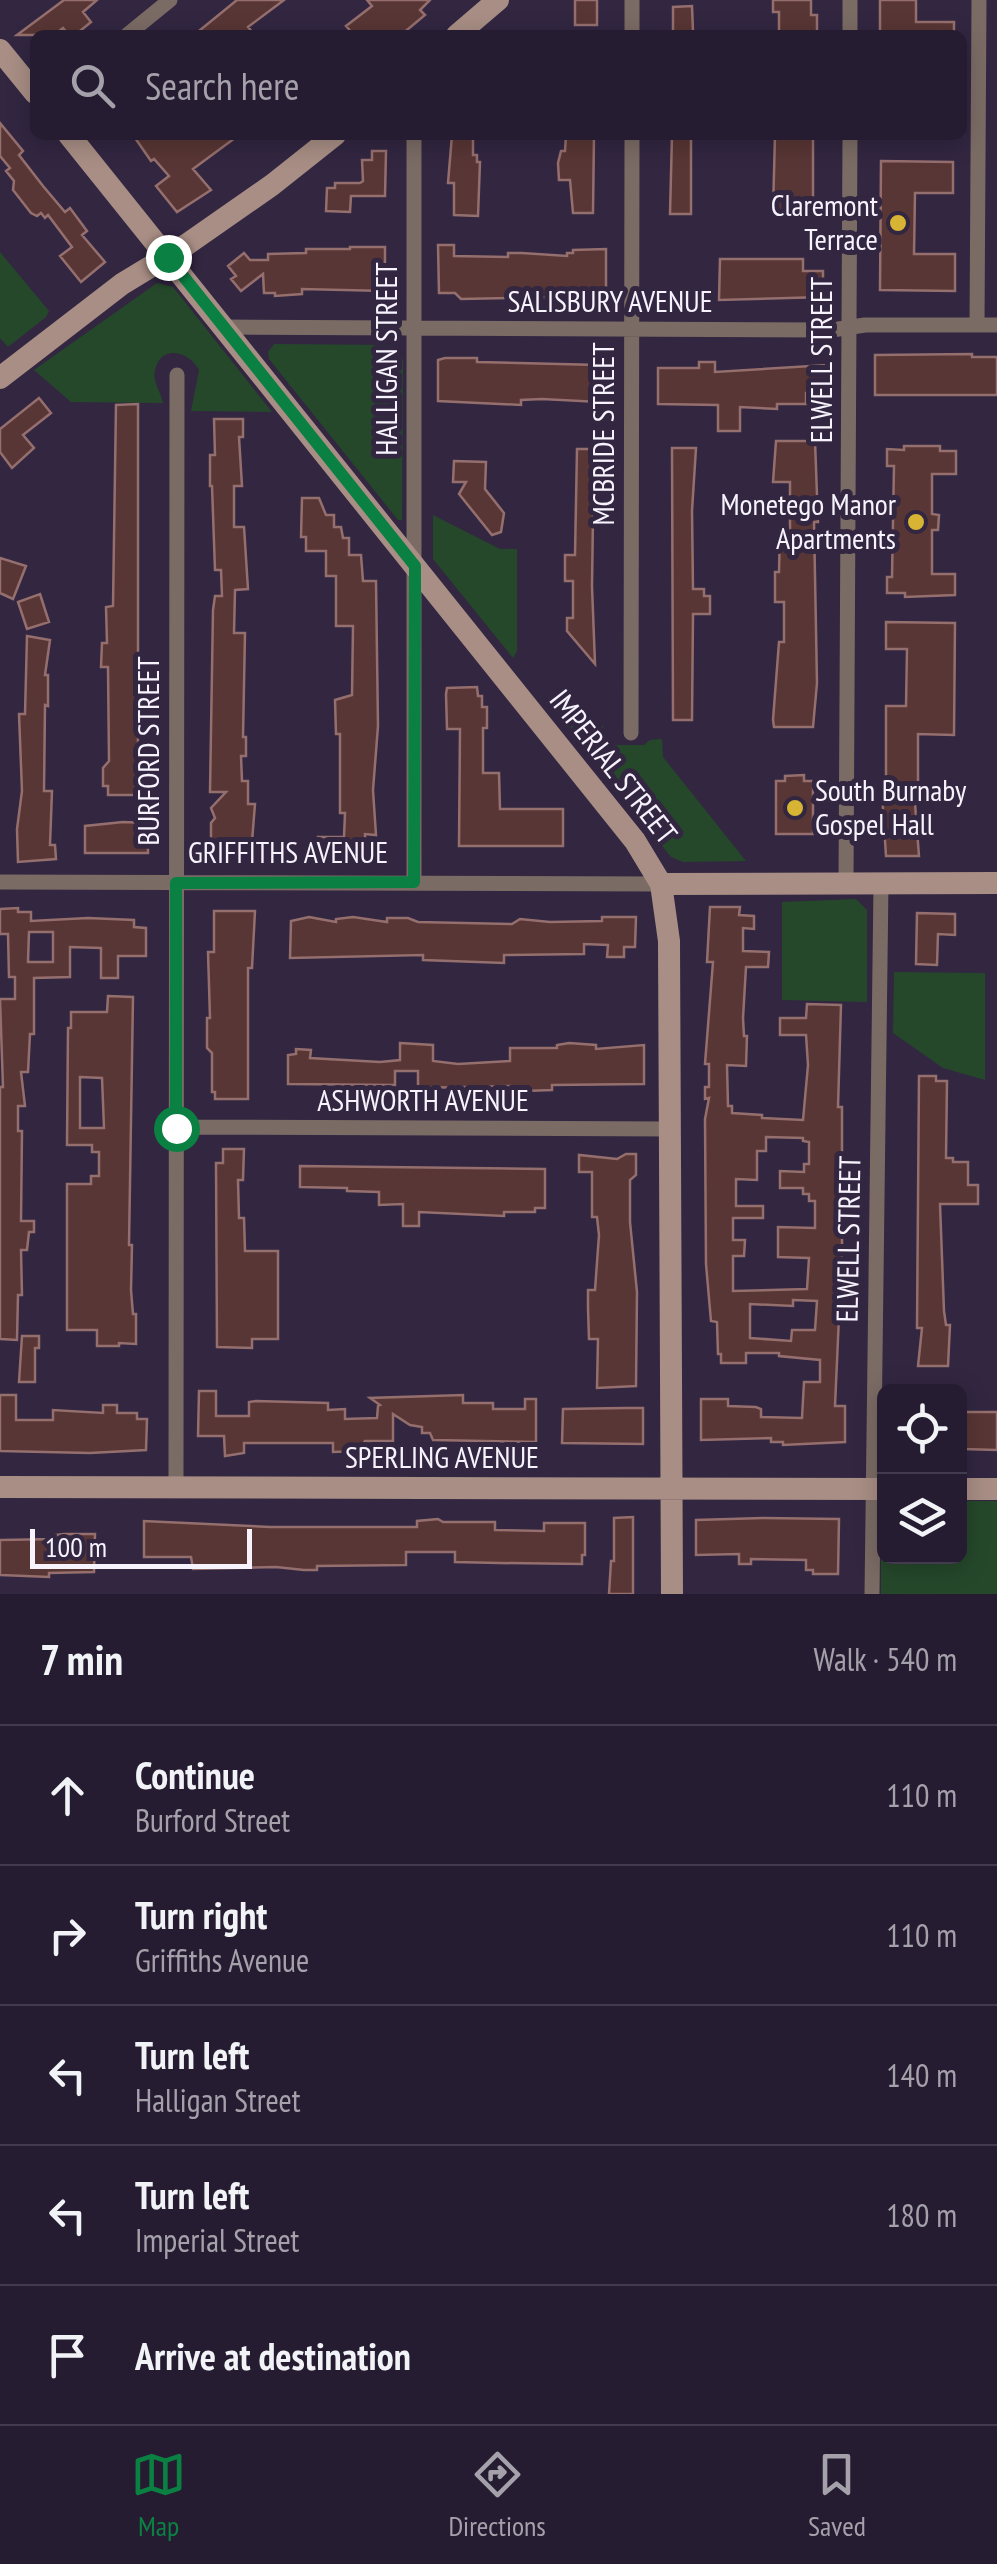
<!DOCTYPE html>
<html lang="en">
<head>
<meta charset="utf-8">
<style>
  :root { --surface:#261c31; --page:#2e2539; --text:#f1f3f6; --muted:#a4a1ab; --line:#423a4d; --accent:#0b8043 }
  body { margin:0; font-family:"PT Sans Narrow",sans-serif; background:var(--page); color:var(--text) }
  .controls { position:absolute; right:30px; bottom:30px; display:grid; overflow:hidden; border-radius:15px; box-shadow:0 5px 25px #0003 }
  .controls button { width:90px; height:90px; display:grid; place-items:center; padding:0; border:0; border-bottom:2px solid var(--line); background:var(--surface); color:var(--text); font:50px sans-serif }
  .scale { position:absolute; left:30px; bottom:25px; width:222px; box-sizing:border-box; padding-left:10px; border:5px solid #f7f3fd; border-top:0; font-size:28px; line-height:35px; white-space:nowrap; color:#f7f3fd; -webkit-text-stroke:8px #322641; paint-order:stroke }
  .stop { position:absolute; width:30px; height:30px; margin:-22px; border:8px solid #0b8043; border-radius:50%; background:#fff }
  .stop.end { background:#0b8043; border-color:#fff; box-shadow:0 2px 10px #0008 }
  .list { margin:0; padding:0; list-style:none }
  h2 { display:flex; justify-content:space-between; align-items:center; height:130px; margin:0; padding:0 40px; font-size:42px }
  h2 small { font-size:32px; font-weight:400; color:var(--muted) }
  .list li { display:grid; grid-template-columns:65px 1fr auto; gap:30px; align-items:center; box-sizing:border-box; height:140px; padding:0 40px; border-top:2px solid var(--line) }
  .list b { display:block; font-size:38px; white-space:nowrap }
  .list p { margin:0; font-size:32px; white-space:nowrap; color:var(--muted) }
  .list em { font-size:32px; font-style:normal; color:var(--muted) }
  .icon { flex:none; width:55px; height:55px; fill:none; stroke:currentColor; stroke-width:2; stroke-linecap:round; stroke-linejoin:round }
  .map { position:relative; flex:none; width:997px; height:1594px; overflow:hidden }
  .search { position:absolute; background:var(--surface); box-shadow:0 5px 25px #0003; left:30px; right:30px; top:30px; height:110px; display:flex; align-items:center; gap:25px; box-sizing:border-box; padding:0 35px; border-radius:15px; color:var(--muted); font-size:38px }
  .sheet { height:830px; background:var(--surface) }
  nav { display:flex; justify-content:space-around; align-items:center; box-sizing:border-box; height:140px; border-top:2px solid var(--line); background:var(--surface); font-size:28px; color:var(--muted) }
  nav a { display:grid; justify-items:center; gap:5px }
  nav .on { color:var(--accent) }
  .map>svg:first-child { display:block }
  .green { fill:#25482b }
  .building { fill:#583635; stroke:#956f6d; stroke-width:2.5; fill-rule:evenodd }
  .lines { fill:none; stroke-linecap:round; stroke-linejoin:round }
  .street { stroke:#7b6b65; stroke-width:15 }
  .secondary { stroke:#a88e85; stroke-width:22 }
  .route { stroke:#0b8043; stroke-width:12 }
  .poi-dot { fill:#d7b434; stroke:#322641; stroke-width:4 }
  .labels { text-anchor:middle; stroke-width:10; stroke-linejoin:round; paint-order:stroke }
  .poi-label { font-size:30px; fill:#f7f3fd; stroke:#322641; text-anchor:end }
  .street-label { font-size:30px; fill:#f7f3fd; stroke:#322641 }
</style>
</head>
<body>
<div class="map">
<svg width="997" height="1594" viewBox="0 0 997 1594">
  <rect width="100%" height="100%" fill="#322641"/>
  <path class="green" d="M0,252l49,59 -3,6 -38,30 -8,-9z
    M157,283l16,4 99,125 -81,-1 8,-41c-9,-18 -38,-27 -44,0 -3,11 6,22 8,33l-92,-1 -37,-32z
    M274,344l118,1 11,15 -1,160h-4l-129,-161 -1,-7z
    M433,515l67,34h17v102l-4,7 -80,-99z
    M568,726h35l3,19h38l6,-5 12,-1 1,18 83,104 -63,1 -12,-5z
    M856,899l11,11v92l-85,-2v-98z
    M894,972l91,1v107l-42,-12 -50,-35z
    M960,1501h37v93h-116v-82l3,-5v49h76z"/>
  <path class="building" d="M64,0h33l-14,12 8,10 -16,13h-6l-6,-7 -9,7h-37z
    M237,0h47l-36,27 7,8h-61z
    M367,0h63l-10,10 5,5 -24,20h-47l-8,-9 26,-20z
    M575,0h22v25h-22z
    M773,0h38v15h6v19l-38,-1v-21h-6z
    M880,0h36v22h38v13h-74z
    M692,6l1,25 -20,1v-25z
    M0,123l23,28 -4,4 24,31 22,26 5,-4 17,23 -5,4 23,27 -24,20 -21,-26 12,-9 -24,-32 -3,3 -4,-5 -4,3 -6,-3 -18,-23 1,-9 -8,-10 4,-3 -10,-12z
    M133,135h106l-46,34 18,21 -34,22 -21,-26 13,-10 -15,-17 -3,2z
    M452,135h21v20h4v7h3l-2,54 -24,-1v-32h-6z
    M566,135h28l-1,78h-20l-3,-33h-11l-1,-17 3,-12h4z
    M672,135h19v79h-21z
    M775,135h38v77l-40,-1z
    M372,151h14l-1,45h-34l-1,16 -24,-1 1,-23h8v-5h25l3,-2 -1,-21h10z
    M881,161l72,1v31h-38l-1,61h41v37l-75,-1z
    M438,245h16v11l54,1v-4h14l45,3v-3h6v-3l33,-1v47l-145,3 -6,-6h-16z
    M350,247h35v44l-83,-2v5l-27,2v-3h-11l-1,-19 -22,17 -10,-12 5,-3 -8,-10 16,-13 6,7h18v-6l38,-1v-4h44z
    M720,259h83v12h20v26l-104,3z
    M972,354v3h25v38h-122v-40z
    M445,358h32v4l122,3v37l-57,-3 -21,1v5l-83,-4v-41z
    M699,362h16v10l112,-7v21h-9v7h-12v11h-29v5l-37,-2v24h-22v-26l-60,-1v-36h41z
    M39,398l12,15 -28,22 11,13 -22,20 -12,-16v-23z
    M138,404v367l-2,1 -1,23h-27v-9h-5v-18l6,-7 -1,-94h-7l1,-24h5l-1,-36 7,-1 3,-201z
    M214,419h29v18h-4l3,49h-8v41h10l4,62 -13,1 -1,43h11l-2,104h3v19h-5l1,25h6v23h7l-4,50 -40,-1v-30l4,-5 -4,-10 15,-16h-16l3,-182 2,-14h7l-1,-26h-6l-3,-84h-2v-31h5z
    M776,441h39l3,81h-4l3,161 -4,44h-39l-1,-7 6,-78h5v-40h-9v-30h4l1,-42h10v-48h-17z
    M904,446h36v5h16v23h-24v40l7,1 -1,15h-6v44h23v21l-50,2v-4h-18v-16h5l2,-111h-7v-17l17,1z
    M672,448h24l-4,63 1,78h11v7h6v18h-17l-1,106h-19z
    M577,449h17l-2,137 3,78 -28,-33v-13h6v-37h-8v-26h10z
    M454,461l32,1 -1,27 19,24 -3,19 -9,3 -33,-41 7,-12h-13z
    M302,498h17l7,17h8v12h7l2,11h6v17h12l2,26h13l2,145 -5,64 3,45 -11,-1v20l-8,2h-33l-6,-6v-13h26l1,-24h-5v-79h-4l-1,-34 17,-5 1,-69h-17v-50h-10v-25h-20v-14h-5z
    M0,558l26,8 -13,33 -13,-6z
    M40,594l9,28 -22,7 -9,-27z
    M886,622l69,1 -1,112 -36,-1v56h-4l5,66h-33l-4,-63h4v-87h20l1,-57h-21z
    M27,636l23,4 -5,35h3v31l-3,-1 -1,86h8l-2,54h5l1,14 -38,3 -1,-33 5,-38 -3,-77h6z
    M477,687l1,9h4v11h5v21h-4v45h16l1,36h63v37h-104l1,-117h-13l-1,-35 1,-6z
    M804,775v6h9v53h-37v-53h9v-5z
    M123,822l25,1v30h-63v-27z
    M710,907h30l-1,8 15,1v13l-11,-1v23l26,1 -1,15h-22l-3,51 1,18h3l-1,30 -19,-1 1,41h4v7l30,2v3l41,2 5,-55 -2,-30h-26v-17h26l1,-14 34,1 -3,102h4v143l-7,156h10v36l-62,3v-3h-12v-4l-70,2v-41h27v7l28,1 5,2v8l41,1 2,-36h16v-22l-41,-4v-3h-33v10h-25v-9h-3l-1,-32 -6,-1 -5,-57 -1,-145 4,-21 -4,1v-12h4v-23h-4l8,-102h-6zM766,1137l37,1v3l6,1v22h-5v8l-24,-1v17h23v6h6v7h6v27l-37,-1v30l31,1 -2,31 -74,2v-35h11l1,-16h-12v-22h30v-12h-27v-27l21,1v-29h9zM793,1300l24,1 -2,29h-23l-1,11 -41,-3v-34l43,2z
    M18,908v4h13v9l57,-3 46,2v7l12,1v28h-28v22h-17v-30l-31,-1v30l-36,1v56h-4l-2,38h-7l4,34h-7v25h4l-1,90h13v11h-5l-2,18h-6l1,45h-4l-1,45 -17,-1v-252h3l-3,-88h15v-22h-6l-1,-43h-8v-25zM29,932h24v30h-25z
    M214,911h41l-3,57h-4v131h-33v-7h-3v-39l-5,-5v-30h3l-2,-66h6z
    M917,913l38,1v21l-17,-1 -1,31 -21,-1z
    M309,917l27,5v-3l17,-2 34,5v-4h21l10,4 94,2 8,-5 30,3 52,-1v-4h34l-1,30h-11v10h-17l1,-12 -24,-1v10l-80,1v8l-81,-3v-5l-133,3 1,-37z
    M108,996l25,1 -4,248h3l-1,45 2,24h3v30l-17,-1v3h-22v-16h-30v-146h24v-8h8v-24h-7v-7h-25l1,-117h3v-16h36zM80,1077l22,1 2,50h-24z
    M400,1043l33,2v16l25,3 52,-3v-13h47v-3l12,-2 27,2v4l48,-4v39l-92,1v5l-28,1h-14v-5l-92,2v-17h-23v14l-107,-1v-29l8,-1v-5l15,1 -1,8 70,4 20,-2z
    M919,1076h17v5h11l-1,77h7v4h15v23h10v19h-38l4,107 2,14h4l-2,41h-30l4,-38h-5z
    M223,1149h21l-1,31h-5l1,38h5l1,33h33v88h-26v9l-35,-1 -1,-184h7z
    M626,1154h10v21l-6,5v42l7,70 -1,94 -39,2 1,-49h-9l-1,-31v-18h7l4,-55 -2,-18h-5v-45h-13v-17l38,4z
    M300,1166l245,3v39h-10v4h-31v4l-85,-4v14h-16v-22l-24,1v-13l-32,-1v-3l-47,-1z
    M22,1336h17v12h-4v34h-16z
    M199,1391h17v25h33v-14l7,-1 72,2v7l17,-1v10l32,-1 1,-12 2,-1 -10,-7 93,-3v8h30v6h32v-10h11v43l-103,-2 -3,-7h-8v-6l-12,-2 -17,-11v27h-28l-7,10 -25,1v-9h-89v10l-19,3 -1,-20h-26z
    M0,1395h16v25h37v-10l50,3v-8h14v8h20v6h10l-1,31 -56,3 -90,-2z
    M625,1408h18v36l-81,-1 1,-34z
    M963,1412h34v38l-34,-1v-7h-3v-20h3z
    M633,1517v77h-24l2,-33h3v-43z
    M763,1518l76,1 -1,55h-25v-4h-7v-10l-55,-1v5h-12v-10l-43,1v-35z
    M438,1519l5,3h52v8l49,1v-8h41v32h-3v9l-83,-1 -44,-1v-10h-49v13l-89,1v4h-13l-28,-3 -83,2 -2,-12h-47v-36l126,6h147v-6z
    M64,1534h31l-1,38 -45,1v4l-49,-2v-35l55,-1v-4z"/>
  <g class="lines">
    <path class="street" d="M850,0v35
      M127,35l43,-35
      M632,35v-35
      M414,135v747
      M977,325l2,-325
      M222,327l610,3 33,-5h132
      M631,733l1,-598
      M0,882l661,2
      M846,884l4,-749
      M176,1127l494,2
      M176,1487l1,-1112
      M872,1594l9,-710"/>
    <path class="secondary" d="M457,35l41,-35
      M0,50l35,43
      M69,135l566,706 26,43 8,57 3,653
      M0,378l122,-94 64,-39 86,-60 63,-50
      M661,884l336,-1
      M0,1487l884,2
      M960,1489h37"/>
  </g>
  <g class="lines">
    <path class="route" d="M168,257l247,309v22l-1,294 -238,1v245"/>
  </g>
  <g class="poi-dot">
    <circle cx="898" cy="223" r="10"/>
    <circle cx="916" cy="522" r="10"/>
    <circle cx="795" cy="808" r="10"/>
  </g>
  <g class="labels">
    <g class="poi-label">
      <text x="878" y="216">Claremont<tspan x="878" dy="34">Terrace</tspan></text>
      <text x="896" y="515">Monetego Manor<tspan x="896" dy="34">Apartments</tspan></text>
      <text x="815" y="801" text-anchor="start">South Burnaby<tspan x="815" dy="34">Gospel Hall</tspan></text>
    </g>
    <g class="street-label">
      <text x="610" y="312">SALISBURY AVENUE</text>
      <text transform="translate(387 359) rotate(-90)" y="10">HALLIGAN STREET</text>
      <text transform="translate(822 360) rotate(-90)" y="10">ELWELL STREET</text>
      <text transform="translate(604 434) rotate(-90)" y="10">MCBRIDE STREET</text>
      <text transform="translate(149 751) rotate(-90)" y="10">BURFORD STREET</text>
      <text transform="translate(613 767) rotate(52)" y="10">IMPERIAL STREET</text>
      <text x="288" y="863">GRIFFITHS AVENUE</text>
      <text x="423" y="1111">ASHWORTH AVENUE</text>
      <text transform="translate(849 1239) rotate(-89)" y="10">ELWELL STREET</text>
      <text x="442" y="1468">SPERLING AVENUE</text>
    </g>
  </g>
</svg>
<div class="controls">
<button><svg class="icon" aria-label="locate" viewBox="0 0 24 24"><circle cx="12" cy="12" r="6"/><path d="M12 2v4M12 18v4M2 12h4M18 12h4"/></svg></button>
<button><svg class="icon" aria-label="layers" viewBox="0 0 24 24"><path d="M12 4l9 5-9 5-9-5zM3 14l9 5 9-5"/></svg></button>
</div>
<div class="scale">100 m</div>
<div class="stop" style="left:176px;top:1128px"></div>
<div class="stop end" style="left:168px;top:257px"></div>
<div class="search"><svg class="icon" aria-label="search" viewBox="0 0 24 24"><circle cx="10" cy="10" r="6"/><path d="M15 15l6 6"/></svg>Search here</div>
</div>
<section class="sheet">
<h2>7 min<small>Walk · 540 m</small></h2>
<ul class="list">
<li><svg class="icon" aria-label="ahead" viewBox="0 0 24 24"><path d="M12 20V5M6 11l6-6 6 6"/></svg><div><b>Continue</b><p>Burford Street</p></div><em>110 m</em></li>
<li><svg class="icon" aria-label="right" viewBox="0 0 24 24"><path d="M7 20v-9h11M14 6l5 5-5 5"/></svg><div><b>Turn right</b><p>Griffiths Avenue</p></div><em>110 m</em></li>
<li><svg class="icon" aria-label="left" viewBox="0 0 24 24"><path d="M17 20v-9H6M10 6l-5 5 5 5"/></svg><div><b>Turn left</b><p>Halligan Street</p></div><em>140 m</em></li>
<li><svg class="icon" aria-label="left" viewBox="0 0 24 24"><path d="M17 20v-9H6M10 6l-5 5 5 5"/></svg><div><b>Turn left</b><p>Imperial Street</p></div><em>180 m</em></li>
<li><svg class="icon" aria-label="arrive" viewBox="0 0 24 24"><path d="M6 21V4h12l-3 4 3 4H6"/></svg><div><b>Arrive at destination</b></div></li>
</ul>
</section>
<nav>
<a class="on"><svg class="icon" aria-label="map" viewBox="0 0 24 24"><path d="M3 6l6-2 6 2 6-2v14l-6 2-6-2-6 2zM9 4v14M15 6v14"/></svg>Map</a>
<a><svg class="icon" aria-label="directions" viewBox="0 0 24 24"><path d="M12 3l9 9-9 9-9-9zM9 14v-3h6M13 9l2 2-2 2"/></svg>Directions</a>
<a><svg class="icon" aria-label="saved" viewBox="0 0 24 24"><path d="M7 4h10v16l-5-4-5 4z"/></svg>Saved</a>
</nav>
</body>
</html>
